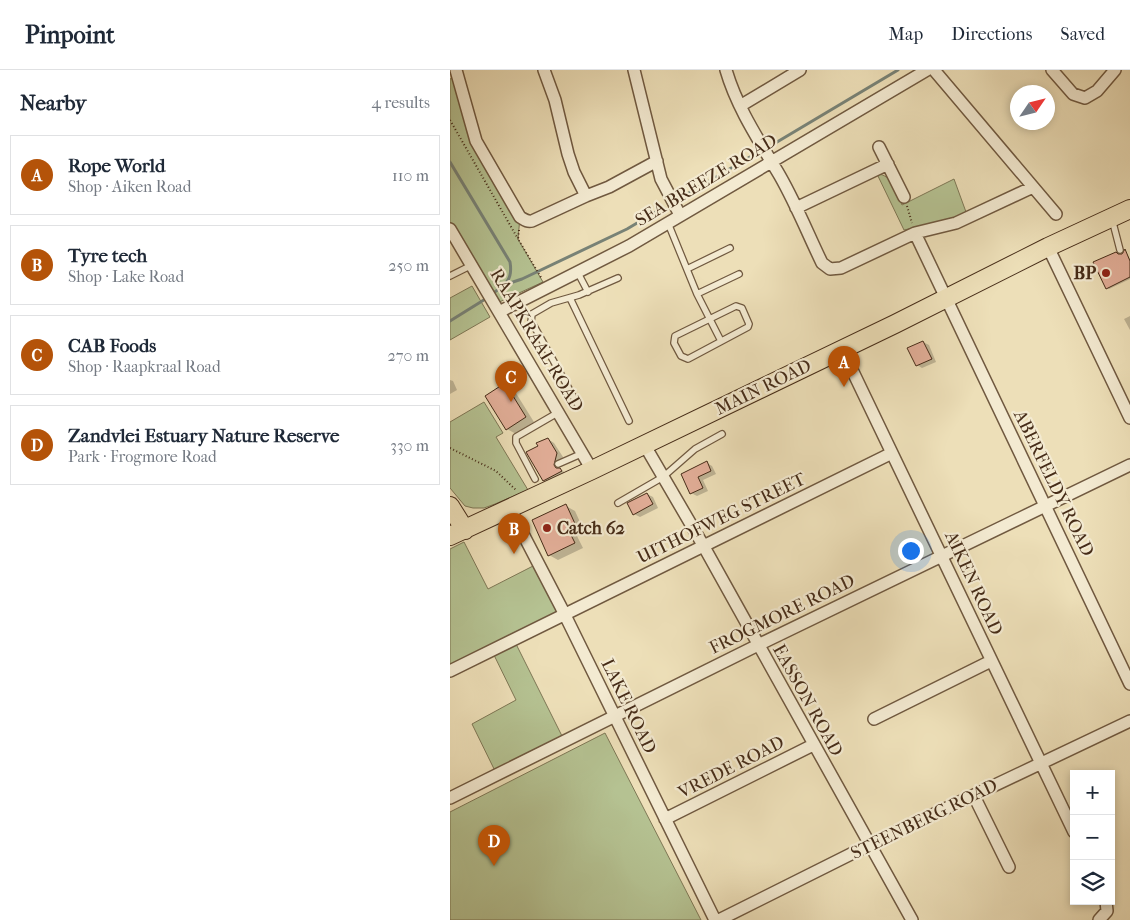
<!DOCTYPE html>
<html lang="en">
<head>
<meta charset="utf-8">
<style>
  :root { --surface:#fff; --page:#f6f6f7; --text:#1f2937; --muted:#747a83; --line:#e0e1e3; --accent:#b45309 }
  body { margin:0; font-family:"IM FELL French Canon",serif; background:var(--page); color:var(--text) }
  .controls { position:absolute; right:15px; bottom:15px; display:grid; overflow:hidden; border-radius:0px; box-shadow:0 2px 8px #0003 }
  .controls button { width:45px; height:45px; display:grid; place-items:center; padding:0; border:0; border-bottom:1px solid var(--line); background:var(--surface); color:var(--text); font:25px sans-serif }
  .compass { position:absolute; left:560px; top:15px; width:45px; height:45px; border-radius:50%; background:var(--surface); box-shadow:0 2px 8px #0003; rotate:55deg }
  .you { position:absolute; left:460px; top:480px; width:18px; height:18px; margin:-12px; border:4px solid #fff; border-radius:50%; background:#1a73e8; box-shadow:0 0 0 8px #1a73e833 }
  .badge { display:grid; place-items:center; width:32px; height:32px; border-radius:50%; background:var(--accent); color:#fff; font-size:16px; font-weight:700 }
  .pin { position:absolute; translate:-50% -41px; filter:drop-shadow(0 1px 2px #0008) }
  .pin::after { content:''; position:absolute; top:26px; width:18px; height:15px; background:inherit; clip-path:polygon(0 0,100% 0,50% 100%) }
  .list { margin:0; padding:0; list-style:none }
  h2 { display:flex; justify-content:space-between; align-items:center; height:65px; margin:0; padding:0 20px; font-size:21px }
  h2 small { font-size:16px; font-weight:400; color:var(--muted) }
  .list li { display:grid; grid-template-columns:32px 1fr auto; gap:15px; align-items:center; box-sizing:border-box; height:80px; margin:0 10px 10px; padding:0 10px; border:1px solid var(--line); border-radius:0px }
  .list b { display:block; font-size:19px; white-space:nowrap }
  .list p { margin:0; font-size:16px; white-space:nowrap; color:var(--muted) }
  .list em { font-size:16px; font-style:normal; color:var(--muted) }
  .icon { flex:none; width:28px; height:28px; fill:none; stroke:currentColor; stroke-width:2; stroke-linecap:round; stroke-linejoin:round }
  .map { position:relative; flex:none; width:680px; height:850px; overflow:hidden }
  header { display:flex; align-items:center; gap:30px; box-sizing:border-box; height:70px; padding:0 25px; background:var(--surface); border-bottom:1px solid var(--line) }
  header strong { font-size:24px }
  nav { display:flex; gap:28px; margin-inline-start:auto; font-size:18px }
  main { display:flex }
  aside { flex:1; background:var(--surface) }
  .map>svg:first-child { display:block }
  .green { fill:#b5c292; stroke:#7e7755 }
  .shadow { fill:#0003 }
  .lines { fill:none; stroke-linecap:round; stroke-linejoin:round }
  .stream { stroke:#788276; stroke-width:3 }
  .building { fill:#e2ae98; stroke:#462c18 }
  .lane-casing { stroke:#705940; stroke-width:8 }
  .street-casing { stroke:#705940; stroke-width:14 }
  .primary-casing { stroke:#462c18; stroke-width:20 }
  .path { stroke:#462c18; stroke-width:2; stroke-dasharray:1 2.5; stroke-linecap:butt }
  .lane { stroke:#f3ead1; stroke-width:5.5 }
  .street { stroke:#f3ead1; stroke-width:11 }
  .primary { stroke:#eddfb8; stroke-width:18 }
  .poi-dot { fill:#8f2418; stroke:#f3ead1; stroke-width:2 }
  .labels { text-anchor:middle; stroke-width:4.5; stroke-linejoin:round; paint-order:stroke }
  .street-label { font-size:18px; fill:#462c18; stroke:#f3ead1 }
  .poi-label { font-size:18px; font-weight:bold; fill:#462c18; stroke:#f3ead1; text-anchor:end }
</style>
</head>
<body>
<header>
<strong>Pinpoint</strong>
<nav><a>Map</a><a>Directions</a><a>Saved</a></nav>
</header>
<main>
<aside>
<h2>Nearby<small>4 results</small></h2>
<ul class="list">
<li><span class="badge">A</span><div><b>Rope World</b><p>Shop · Aiken Road</p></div><em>110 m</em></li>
<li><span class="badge">B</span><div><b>Tyre tech</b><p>Shop · Lake Road</p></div><em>250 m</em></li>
<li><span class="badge">C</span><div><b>CAB Foods</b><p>Shop · Raapkraal Road</p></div><em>270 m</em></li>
<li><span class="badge">D</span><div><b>Zandvlei Estuary Nature Reserve</b><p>Park · Frogmore Road</p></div><em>330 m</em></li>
</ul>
</aside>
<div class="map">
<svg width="680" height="850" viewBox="0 0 680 850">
  <rect width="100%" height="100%" fill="#eddfb8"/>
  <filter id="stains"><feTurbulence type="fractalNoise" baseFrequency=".004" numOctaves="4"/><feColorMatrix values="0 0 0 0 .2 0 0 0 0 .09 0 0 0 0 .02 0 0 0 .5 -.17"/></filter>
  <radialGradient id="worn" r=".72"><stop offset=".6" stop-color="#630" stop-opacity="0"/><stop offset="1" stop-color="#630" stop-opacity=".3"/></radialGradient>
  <path class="green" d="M8,5l18,66 44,76 -2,22 25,43 -48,22 -45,-75v-150z
    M427,104c15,0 19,19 25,31l52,-26 12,33 -17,8 -45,10z
    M22,216l18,31 -40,23v-42z
    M34,332l19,31 -7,4 32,53 -33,14 -11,4h-11l-8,-2 -15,-18v-66z
    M14,472l24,47 47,-24 22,42 -3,9 -40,24 50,100 -67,35 -25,-51 44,-24 -24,-49 -42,20v-122z
    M155,663l96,187h-251v-108z"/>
  <path class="shadow" d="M675,181l5,8v20l-21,10 -2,-1 11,-34 4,2z
    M680,246v14l-6,-11z
    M473,272l6,3 7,17 -14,6 -5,-3z
    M0,310l3,1 4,9 -7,4z
    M55,315l9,5 20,32 -18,12 -9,-5z
    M98,369l6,4 9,14 -4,12 7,4 -16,11 -6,-4 -5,-33z
    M257,393l5,3 4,8 -13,6 5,11 -11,5 -6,-3 -9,-19z
    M197,424l6,3 5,11 -18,9 -6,-3z
    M116,436l9,5 10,22 -8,3 6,12 -25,12 -9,-5z"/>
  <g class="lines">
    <path class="stream" d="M322,75l126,-75
      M0,92l60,100c3,18 -4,22 -18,32
      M237,124l68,-40
      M57,214l15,-5 105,-50 32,-19
      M0,251l37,-23"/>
  </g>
  <path class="building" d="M675,179l5,12v16l-24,12 -13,-27 23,-10 2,2h4z
    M473,271l9,18 -16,7 -9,-18z
    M55,313l21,34 -20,13 -21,-34z
    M98,368l9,15 -3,12 2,3h4l2,3 -19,10 -17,-29 12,-6 -2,-3z
    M257,391l4,10 -13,6 5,11 -13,6 -9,-20z
    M197,423l6,11 -20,11 -6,-12z
    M116,434l11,24 -8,3 6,12 -27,13 -16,-36z"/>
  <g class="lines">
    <g class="lane-casing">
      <path id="lane" d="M662,149l8,31
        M218,153l29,71 24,47
        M237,199l43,-21
        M128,203l10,19
        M0,206l22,-11
        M247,224l42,-20
        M120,228l59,123
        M286,236l6,2 7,16 -1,3 -60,32 -7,-3 -7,-13 1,-7z
        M128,335l-44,-79 -3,-4 1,-8 19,-11 28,-8 39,-17
        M108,394l25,-11
        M85,409l-19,-36v-6l43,-25
        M168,433l45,-26 32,-28 27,-15"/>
    </g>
    <g class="street-casing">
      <path id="street" d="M6,0l20,71 44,76c5,3 7,5 12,4l54,-25 23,-9 48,-26
        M94,0l11,30 13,54 6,18 12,24
        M184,0l27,109 19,36
        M276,0c11,38 34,72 54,106 16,28 28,58 42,87l8,6 11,-1 74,-35 41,-10 77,-36
        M484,0l122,144
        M602,0l21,24 12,4 12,-7 18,-21
        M290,36l60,-36
        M429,77l25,50
        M346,138l92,-44
        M0,159l142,241
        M465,163l215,451
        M598,177l82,171
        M49,242l130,-66 298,-176
        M392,279l232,483
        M194,374l59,101 209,375
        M60,439l51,98 154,313
        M0,601l442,-218
        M424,649l117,-58
        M524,726l35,71
        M0,728l308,-153 372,-180
        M215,749l148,-74
        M269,850l150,-75 261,-124
        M649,850l8,-9 -1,-10"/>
    </g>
    <g class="primary-casing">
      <path id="primary" d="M0,436l15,24
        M0,466l142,-66 303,-146 153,-77 82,-38"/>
    </g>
    <path class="path" d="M0,50l68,119
      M457,136l5,17
      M69,160l-1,9 24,40
      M0,378l46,23 21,20"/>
    <use href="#lane" class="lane"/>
    <use href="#street" class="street"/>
    <use href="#primary" class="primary"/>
  </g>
  <g class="poi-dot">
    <circle cx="656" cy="203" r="5"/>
    <circle cx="97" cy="458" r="5"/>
  </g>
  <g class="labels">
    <g class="street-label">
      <text transform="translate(256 110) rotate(-31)" y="6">SEA BREEZE ROAD</text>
      <text transform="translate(87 270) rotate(59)" y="6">RAAPKRAAL ROAD</text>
      <text transform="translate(313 317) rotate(-26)" y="6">MAIN ROAD</text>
      <text transform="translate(604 413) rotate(64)" y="6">ABERFELDY ROAD</text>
      <text transform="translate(271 448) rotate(-26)" y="6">UITHOFWEG STREET</text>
      <text transform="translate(524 513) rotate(65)" y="6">AIKEN ROAD</text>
      <text transform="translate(332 544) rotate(-26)" y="6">FROGMORE ROAD</text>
      <text transform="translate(358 630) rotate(61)" y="6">EASSON ROAD</text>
      <text transform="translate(179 636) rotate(64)" y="6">LAKE ROAD</text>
      <text transform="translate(281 697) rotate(-27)" y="6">VREDE ROAD</text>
      <text transform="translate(474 749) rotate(-26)" y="6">STEENBERG ROAD</text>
    </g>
    <g class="poi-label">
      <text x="646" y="209">BP</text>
      <text x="107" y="464" text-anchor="start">Catch 62</text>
    </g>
  </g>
  <rect width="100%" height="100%" filter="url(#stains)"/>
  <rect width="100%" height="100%" fill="url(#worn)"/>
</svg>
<div class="controls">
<button>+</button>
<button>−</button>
<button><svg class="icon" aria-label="layers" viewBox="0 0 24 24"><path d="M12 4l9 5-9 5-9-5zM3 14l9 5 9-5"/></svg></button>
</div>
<svg class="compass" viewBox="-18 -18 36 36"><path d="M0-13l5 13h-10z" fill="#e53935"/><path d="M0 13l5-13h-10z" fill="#747a83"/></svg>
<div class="you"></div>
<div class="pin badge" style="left:394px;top:317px">A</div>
<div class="pin badge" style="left:64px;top:484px">B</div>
<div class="pin badge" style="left:61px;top:332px">C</div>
<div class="pin badge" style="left:44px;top:796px">D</div>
</div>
</main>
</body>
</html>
